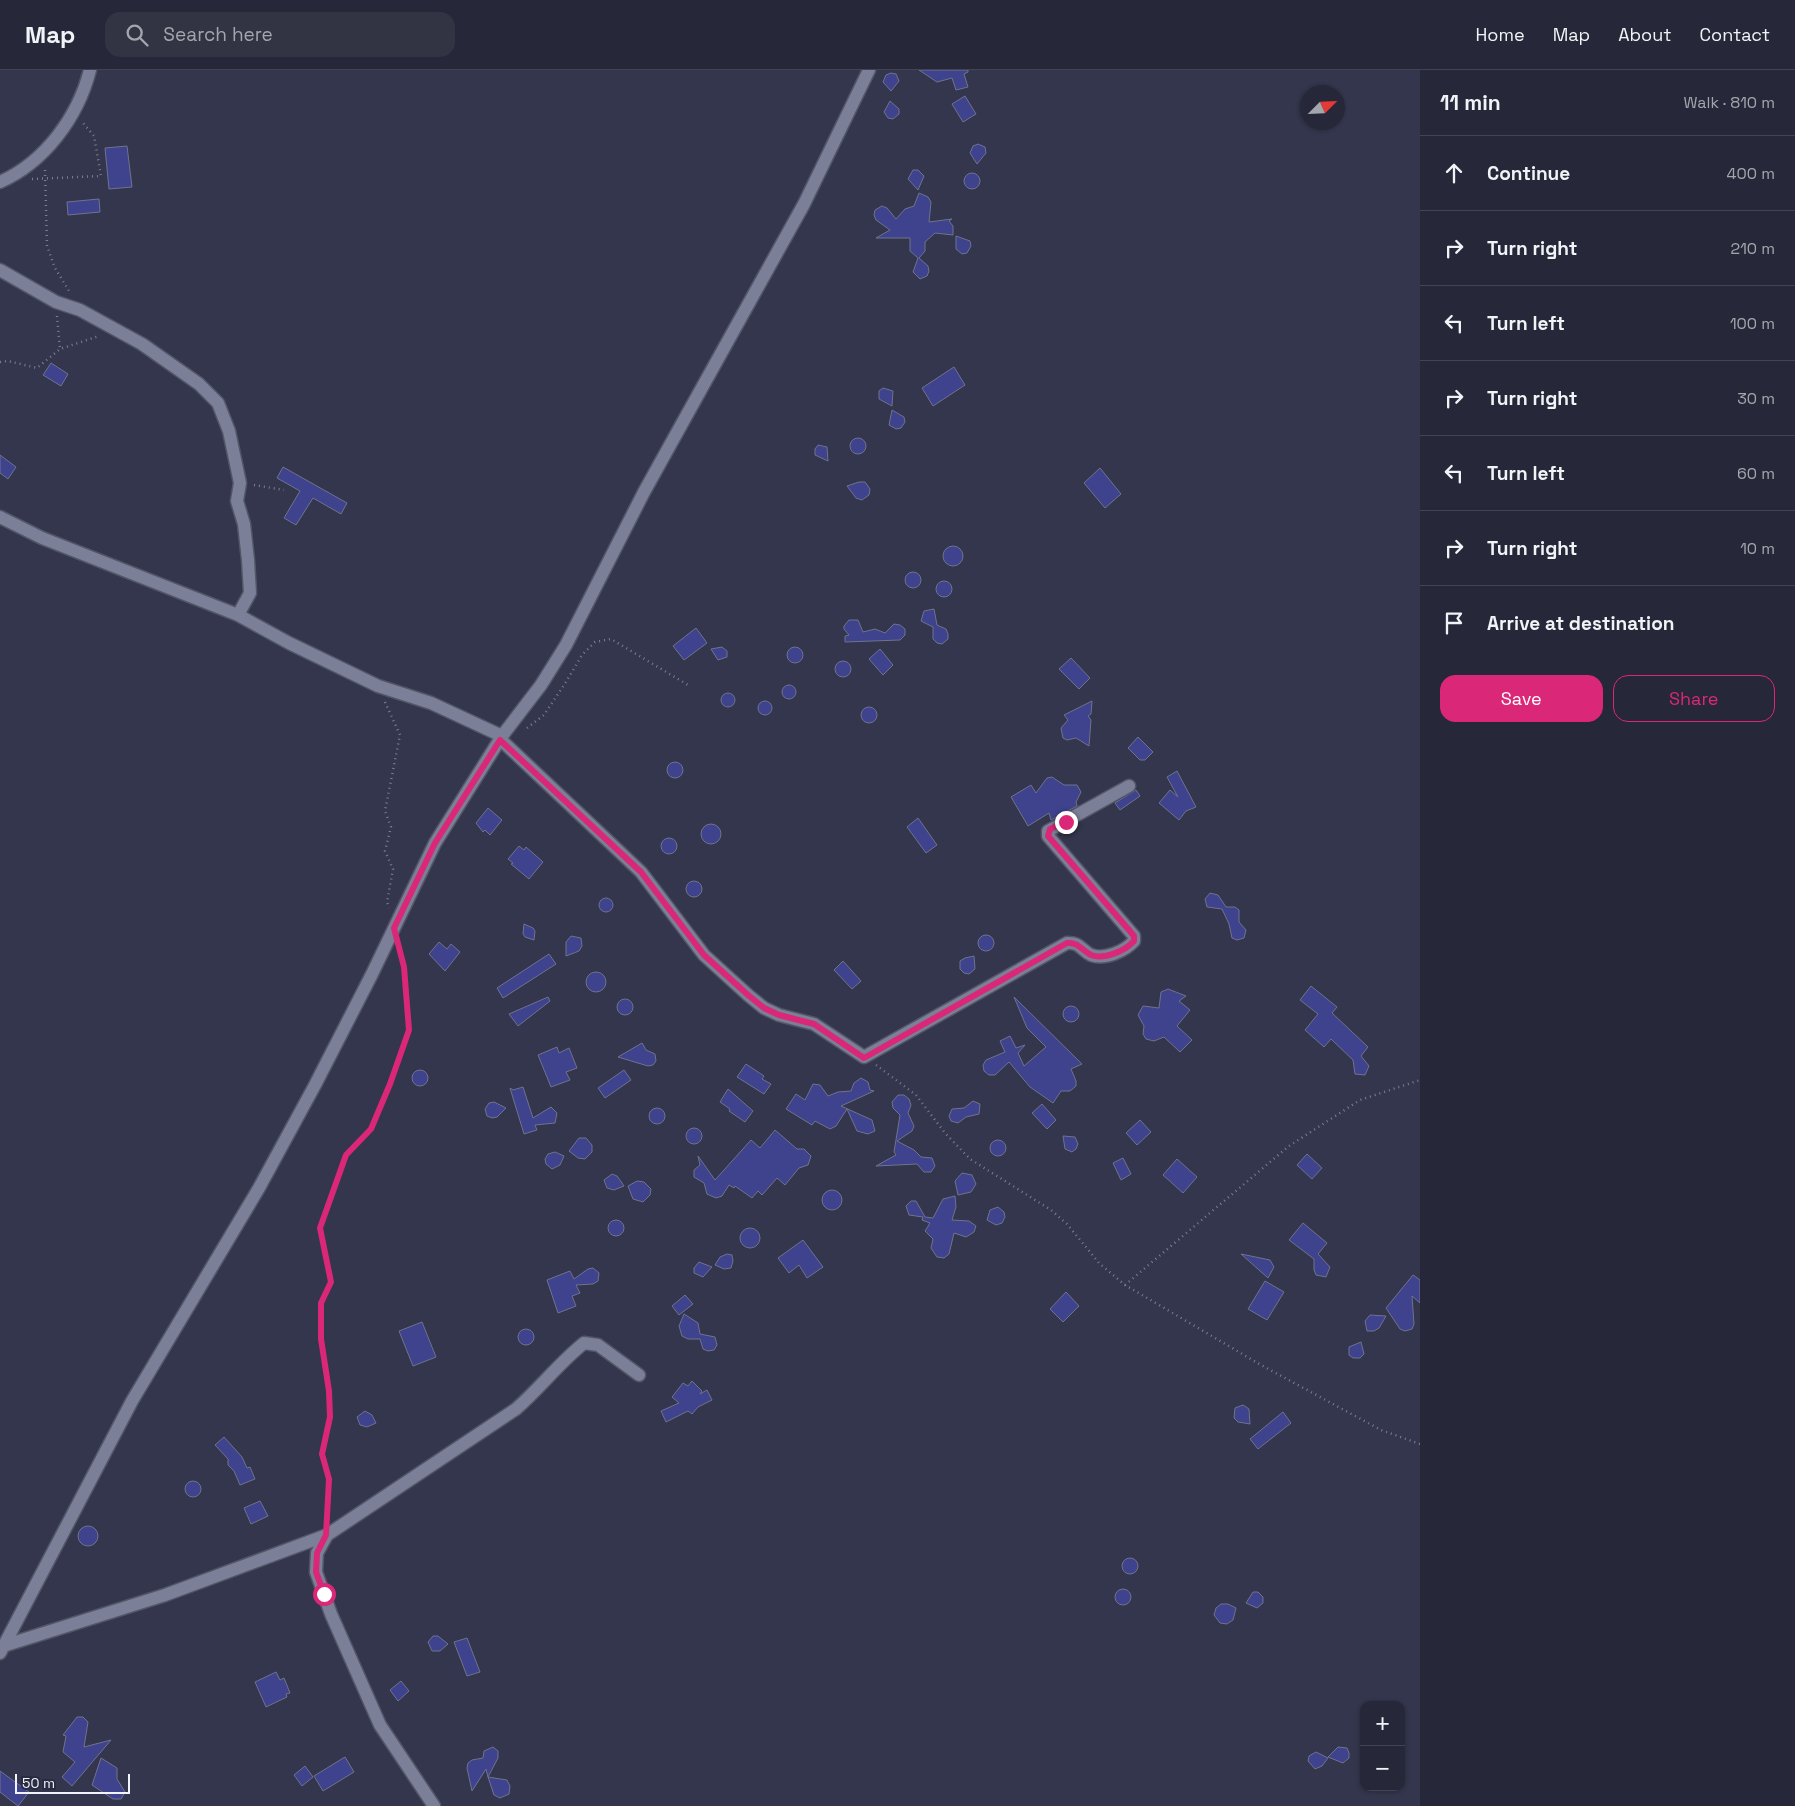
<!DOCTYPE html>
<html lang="en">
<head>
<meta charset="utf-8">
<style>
  :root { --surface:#262839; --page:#323444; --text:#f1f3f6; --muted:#a4a6ae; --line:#424453; --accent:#db2777 }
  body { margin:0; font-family:"Space Grotesk",sans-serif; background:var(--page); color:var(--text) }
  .controls { position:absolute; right:15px; bottom:15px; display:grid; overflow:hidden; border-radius:10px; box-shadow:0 1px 4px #0004 }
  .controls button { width:45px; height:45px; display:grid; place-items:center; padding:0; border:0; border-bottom:1px solid var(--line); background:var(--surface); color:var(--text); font:25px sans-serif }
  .compass { position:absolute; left:1300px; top:15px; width:45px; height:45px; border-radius:50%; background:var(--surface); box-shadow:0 1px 4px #0004; rotate:66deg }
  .scale { position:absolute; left:15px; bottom:12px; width:115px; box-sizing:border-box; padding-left:5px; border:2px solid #f1f3ff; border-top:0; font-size:14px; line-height:18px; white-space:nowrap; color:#f1f3ff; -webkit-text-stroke:4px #292c41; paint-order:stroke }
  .stop { position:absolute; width:15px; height:15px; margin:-11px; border:4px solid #db2777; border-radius:50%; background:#fff }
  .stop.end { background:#db2777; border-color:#fff; box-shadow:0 1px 5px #0008 }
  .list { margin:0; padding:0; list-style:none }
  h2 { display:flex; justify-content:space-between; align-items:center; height:65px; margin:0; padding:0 20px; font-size:21px }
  h2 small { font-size:16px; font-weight:400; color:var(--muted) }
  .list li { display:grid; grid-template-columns:32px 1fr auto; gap:15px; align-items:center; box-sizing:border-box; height:75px; padding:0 20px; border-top:1px solid var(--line) }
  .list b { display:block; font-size:19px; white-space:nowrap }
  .list em { font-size:16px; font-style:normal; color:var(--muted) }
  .actions { display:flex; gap:10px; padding:15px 20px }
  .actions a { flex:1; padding:11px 0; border:1px solid var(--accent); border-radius:15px; text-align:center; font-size:18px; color:var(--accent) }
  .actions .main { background:var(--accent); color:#fff }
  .icon { flex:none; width:28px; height:28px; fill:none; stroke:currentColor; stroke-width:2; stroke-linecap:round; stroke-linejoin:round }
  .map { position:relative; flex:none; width:1420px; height:1736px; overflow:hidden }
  header { display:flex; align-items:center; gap:30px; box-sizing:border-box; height:70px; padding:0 25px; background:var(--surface); border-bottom:1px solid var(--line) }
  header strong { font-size:24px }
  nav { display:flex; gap:28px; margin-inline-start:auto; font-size:18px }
  .search { width:350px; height:45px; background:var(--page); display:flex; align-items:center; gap:12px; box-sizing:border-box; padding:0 18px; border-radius:15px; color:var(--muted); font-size:19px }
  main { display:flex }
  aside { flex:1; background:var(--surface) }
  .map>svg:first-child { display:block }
  .building { fill:#3f428c; stroke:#6f738c }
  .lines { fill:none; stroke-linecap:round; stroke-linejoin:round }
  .minor-casing { stroke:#535567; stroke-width:15 }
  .path { stroke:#7c7f91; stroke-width:2.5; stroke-dasharray:1 4; stroke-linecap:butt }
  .minor { stroke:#7b7f98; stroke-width:12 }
  .route { stroke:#db2777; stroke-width:6 }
</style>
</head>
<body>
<header>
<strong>Map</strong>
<div class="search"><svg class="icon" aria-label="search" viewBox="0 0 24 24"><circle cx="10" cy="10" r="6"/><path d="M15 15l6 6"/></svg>Search here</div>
<nav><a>Home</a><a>Map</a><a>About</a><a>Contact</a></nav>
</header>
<main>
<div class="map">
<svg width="1420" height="1736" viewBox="0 0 1420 1736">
  <rect width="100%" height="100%" fill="#33364c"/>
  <path class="building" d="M919,0h49v2l-4,2 4,13 -12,3 -4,-12 -15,4z
    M891,3l5,1 3,7 -8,10 -8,-9 3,-7z
    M965,26l11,18 -13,8 -11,-18z
    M890,31l9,8v5l-6,5 -5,-1 -4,-6z
    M978,74l7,3 1,6 -9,11 -7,-11 3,-7z
    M127,76l5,41 -23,2 -4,-41z
    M913,100h5l6,6 -6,14 -10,-11z
    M964 111a8 8 0 1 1 16 0a8 8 0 1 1-16 0Z
    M919,123l9,4 3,5 -2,20 23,-3 -3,2 4,5v9l-18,-2 -10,9v9l-6,7 9,8 1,5 -2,5 -7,3 -7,-7 5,-14 -8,-7v-13h-34l14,-8 -14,-10 -2,-5 1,-5 7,-4 5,2 9,11 9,-10 9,-3z
    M99,129l1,13 -32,3 -1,-13z
    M956,166l14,5 1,5 -4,7 -5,1 -6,-5z
    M51,293l17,11 -7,12 -18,-11z
    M954,297l11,18 -32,21 -11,-18z
    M883,318l10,3 -1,15 -13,-7v-8z
    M892,340l12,7 1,5 -4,6 -5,1 -7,-4z
    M850 376a8 8 0 1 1 16 0a8 8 0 1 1-16 0Z
    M818,375l9,2 1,14 -13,-6v-6z
    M0,385l16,12 -8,12 -8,-6z
    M283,397l64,36 -6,11 -28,-16 -17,27 -12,-7 16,-27 -23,-13z
    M1100,398l21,26 -16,14 -21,-25z
    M859,412h6l5,7 -1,6 -7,5 -6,-2 -9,-12z
    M943 486a10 10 0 1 1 20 0a10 10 0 1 1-20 0Z
    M905 510a8 8 0 1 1 16 0a8 8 0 1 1-16 0Z
    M936 519a8 8 0 1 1 16 0a8 8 0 1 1-16 0Z
    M934,539l3,16 9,4 2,5v5l-6,5 -5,-1 -4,-4v-12l-12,-6 3,-10z
    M849,550h9l5,12 12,-3 10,4 9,-9 6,1 5,4v6l-5,5 -55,2v-6l4,-1 -5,-6v-3z
    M696,558l11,15 -23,17 -11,-14z
    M787 585a8 8 0 1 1 16 0a8 8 0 1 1-16 0Z
    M722,577l5,4v6l-9,3 -7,-11z
    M880,579l13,16 -10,10 -14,-16z
    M1071,588l19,20 -11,11 -20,-20z
    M835 599a8 8 0 1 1 16 0a8 8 0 1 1-16 0Z
    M782 622a7 7 0 1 1 14 0a7 7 0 1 1-14 0Z
    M721 630a7 7 0 1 1 14 0a7 7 0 1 1-14 0Z
    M1092,631l-1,13 -3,2 3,4 -2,26 -13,-8 -9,2 -4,-2 -2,-10 7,-8 -4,-5z
    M758 638a7 7 0 1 1 14 0a7 7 0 1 1-14 0Z
    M861 645a8 8 0 1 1 16 0a8 8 0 1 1-16 0Z
    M1138,667l15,15 -8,8h-5l-12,-12z
    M667 700a8 8 0 1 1 16 0a8 8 0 1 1-16 0Z
    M1177,701l19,36 -10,4 -7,9 -20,-17 11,-13 8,7 -11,-20z
    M1052,707l12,8h13l4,7 -5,10 1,4 -26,14 -2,-7 -21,13 -17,-29 20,-12 5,8 11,-15z
    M1136,720l4,6 -20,14 -5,-7z
    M488,738l14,12 -12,15 -5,-5 -2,2 -7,-9z
    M918,748l19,27 -11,8 -19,-26z
    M701 764a10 10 0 1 1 20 0a10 10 0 1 1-20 0Z
    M661 776a8 8 0 1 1 16 0a8 8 0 1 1-16 0Z
    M519,776l5,4 2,-3 17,15 -14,17 -18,-15 2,-1 -5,-4z
    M686 819a8 8 0 1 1 16 0a8 8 0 1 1-16 0Z
    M1210,823l8,2 8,12h9l4,3v12l7,8 -2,8 -7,2 -5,-2 -3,-14 -7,-15 -15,-2 -2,-8z
    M599 835a7 7 0 1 1 14 0a7 7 0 1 1-14 0Z
    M524,854l9,4 2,3 -1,9 -9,-3 -2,-3z
    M978 873a8 8 0 1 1 16 0a8 8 0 1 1-16 0Z
    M571,866l10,2 1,8 -3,5 -13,5v-14z
    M439,872l8,7 4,-5 9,8 -15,19 -16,-17z
    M549,884l7,10 -53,34 -6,-10z
    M974,886l1,13 -6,5 -5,-1 -4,-4v-8l5,-3z
    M843,891l18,20 -9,8 -18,-19z
    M586 912a10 10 0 1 1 20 0a10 10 0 1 1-20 0Z
    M1311,916l26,21 -5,6 36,34 -7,9 8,10 -4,9 -10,-1 -2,-14 -22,-21 -7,8 -19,-17 13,-16 -18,-14z
    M1168,919l18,7 -7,5 11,9 -13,16 15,14 -12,12 -16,-15 -10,4 -8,-2 -3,-5 1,-8 -6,-11 5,-9 16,2 2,-16z
    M548,927l2,4 -32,25 -9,-12z
    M1014,927l68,67 -11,5 5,12v5l-6,5h-9l-8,12 -23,-16 -21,-25 -14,13h-6l-5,-4 -1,-6 3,-5 19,-8 -5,-11 10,-5 6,12 9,-3 -7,8 6,13 22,-19 -19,-19z
    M617 937a8 8 0 1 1 16 0a8 8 0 1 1-16 0Z
    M1063 944a8 8 0 1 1 16 0a8 8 0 1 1-16 0Z
    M642,973l4,7 9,4 1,7 -3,4 -5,1 -30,-9z
    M557,977l2,6 10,-5 8,20 -11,4 4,8 -19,7 -13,-32z
    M746,994l18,12 -2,3 9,5 -7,10 -27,-17z
    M412 1008a8 8 0 1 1 16 0a8 8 0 1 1-16 0Z
    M624,1000l7,10 -26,18 -7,-10z
    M861,1008l7,4 2,8 4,1 -33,15 31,14 3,11 -7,3 -11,-3 -10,-22 -11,17 -6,3 -15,-8 -3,4 -26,-16 10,-15 9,6 8,-16 7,1 8,11 10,-4 13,-1 3,-8z
    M523,1017l10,31 18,-11 6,6 -2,10 -20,2 2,5 -13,4 -14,-46 3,2z
    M728,1019l25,22 -8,11 -16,-11 1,-2 -10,-7z
    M898,1025h6l5,4 2,6 -3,8 6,13 -2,5 -15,10 17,9 7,7 11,1 3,8 -4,6h-7l-7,-8 -41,2 20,-11 -2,-3 6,-37 -7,-7 -1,-6z
    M973,1031l7,3 -1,10 -13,3 -8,6 -7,-2 -2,-5 3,-7 12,-1z
    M494,1032l12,6 -9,9 -5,1 -5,-2 -2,-7 4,-6z
    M1042,1034l14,16 -9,9 -15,-16z
    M649 1046a8 8 0 1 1 16 0a8 8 0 1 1-16 0Z
    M1140,1050l11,12 -14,13 -11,-12z
    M686 1066a8 8 0 1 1 16 0a8 8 0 1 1-16 0Z
    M775,1060l22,19h7l7,7 -3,9 -9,3 -14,17 -8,-7 -15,17 -4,-4 -6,7 -17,-12 -1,2 -5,-3 -7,11 -6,2 -9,-4 -3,-11 -10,-6v-7l6,-5 -2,-9 17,24 36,-40 9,8z
    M1063,1066l12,1 3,7 -2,5 -4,3 -7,-3z
    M579,1068h7l6,7v7l-7,7 -7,-1 -9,-7z
    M990 1078a8 8 0 1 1 16 0a8 8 0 1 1-16 0Z
    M555,1082l9,4 -4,9 -8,4 -6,-5 -1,-5 3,-5z
    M1307,1084l15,14 -10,11 -15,-14z
    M1123,1088l8,16 -10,6 -8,-17z
    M1177,1089l20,18 -14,16 -20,-18z
    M962,1103l10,2 4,9 -5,8 -13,3 -3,-14z
    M612,1104l5,2 7,10 -10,4 -7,-2 -3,-8z
    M637,1111l7,1 7,7 -1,6 -7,7 -10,-3 -5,-13z
    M822 1130a10 10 0 1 1 20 0a10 10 0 1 1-20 0Z
    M955,1126l1,11 -4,13 17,1 7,5 -2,6 -8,5 -12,-4 -5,21 -5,4 -7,-1 -6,-9 2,-9 -8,-8 5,-8 -8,-3 1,-3 -14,-2 -3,-9 5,-5h5l9,16 8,1 10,-19z
    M998,1137l6,5 1,5 -3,6 -6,2 -9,-5 3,-10z
    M608 1158a8 8 0 1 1 16 0a8 8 0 1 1-16 0Z
    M1303,1153l24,20 -9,11 12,13 -4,10 -10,-2 -2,-5v-11l-25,-19z
    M740 1168a10 10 0 1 1 20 0a10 10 0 1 1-20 0Z
    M803,1170l20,27 -16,11 -8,-13 -10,8 -11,-15z
    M727,1184l5,1 1,6 -2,7 -7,1 -9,-4 5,-8z
    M1241,1184l29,6 4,7 -6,11z
    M699,1192l13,5 -9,10 -9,-4v-5z
    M593,1198l6,5 -1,8 -5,3 -17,1 4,8 -8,3 4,10 -18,7 -11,-33 23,-9 4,8 14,-10z
    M1413,1205l7,5v23l-8,-7 2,28 -2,5 -7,2 -5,-2 -14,-21z
    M1265,1211l19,11 -17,28 -19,-11z
    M1066,1222l13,14 -16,16 -13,-13z
    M685,1225l8,9 -14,11 -7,-9z
    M684,1244l14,9 2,11 15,3 2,8 -3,5 -6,1 -5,-2 -3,-10h-12l-6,-3 -3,-10z
    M1370,1245l16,1 -7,12 -5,3h-7l-2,-10z
    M422,1252l14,35 -23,9 -14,-35z
    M518 1267a8 8 0 1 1 16 0a8 8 0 1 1-16 0Z
    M1361,1272l3,12 -4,4h-7l-4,-3v-8z
    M692,1311l10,10 -2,3 7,-4 5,10 -14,7 -6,7 -4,-3 -22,11 -5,-11 18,-8 -7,-6 11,-14 5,3z
    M1243,1335l6,4 1,15 -12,-2 -4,-4 1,-10z
    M365,1341l7,4 4,8 -9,4 -7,-2 -3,-8z
    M1283,1342l8,11 -33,26 -8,-10z
    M224,1367l18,20 5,11 3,-1 5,12 -15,6 -6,-14 -6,-6v-6l-13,-14z
    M185 1419a8 8 0 1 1 16 0a8 8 0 1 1-16 0Z
    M260,1431l8,15 -17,8 -7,-16z
    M78 1466a10 10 0 1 1 20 0a10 10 0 1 1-20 0Z
    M1122 1496a8 8 0 1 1 16 0a8 8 0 1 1-16 0Z
    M1115 1527a8 8 0 1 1 16 0a8 8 0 1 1-16 0Z
    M1253,1522h5l5,5v6l-6,5 -11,-5z
    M1221,1534h7l8,4 -3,12 -6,4 -7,-1 -6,-8 2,-7z
    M433,1566h5l10,8 -8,7h-8l-4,-9z
    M467,1568l13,34 -13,4 -13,-34z
    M276,1602l4,8 4,-2 6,15 -4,1 1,3 -21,10 -11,-25z
    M401,1611l8,10 -11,10 -8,-11z
    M77,1647h6l5,5 -4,25 27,-7 -39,46 -10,-9 13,-15 -12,-10 3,-16 -3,-1z
    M493,1677l5,4v7l-10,19 -2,-8 -14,22 -5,-23 1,-5 4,-3 11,-2 1,-7z
    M1338,1677l9,1 2,5v5l-6,5 -15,-6z
    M1316,1682l12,6 -6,8 -7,3 -7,-8 1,-5z
    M345,1687l9,15 -31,19 -9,-15z
    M101,1688l16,10v11l8,13 -4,7h-8l-21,-14z
    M305,1696l8,11 -11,9 -8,-11z
    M0,1701l29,21 -11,14 -18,-14z
    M488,1707l19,3 3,6 -1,8 -9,4 -6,-3z"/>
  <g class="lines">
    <g class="minor-casing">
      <path id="minor" d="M0,112c45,-20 78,-65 90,-112
        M0,200l56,32 24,8 62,34 57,40 19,19 11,28 11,52 -3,18 7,23 4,36 2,33 -12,22
        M0,447l42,21 196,77 51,28 89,43 53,17 71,33
        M500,669l141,133 63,83 44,40 16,13 15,7 35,9 50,33 203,-114c13,-1 14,7 24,12 14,5 34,-4 43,-14v-5l-86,-100v-5l81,-45
        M327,1465l-10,18 -1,19 15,42 49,111 54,81
        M3,1576l162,-51 162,-60 189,-126c24,-21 43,-46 68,-66l14,2 41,30
        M0,1583l132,-252 127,-213 56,-103 57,-111 63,-131 67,-107 39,-51 25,-40 78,-153 160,-288 65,-134"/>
    </g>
    <path class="path" d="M45,100l2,76 8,22 14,23
      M32,109l69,-3 -7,-40 -11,-13
      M57,246l3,33
      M0,292l8,-1 29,7 23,-19 39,-13
      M254,415l30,5
      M385,632l15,33 -15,76 6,16 -6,24 8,18 -6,33 2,6
      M527,658l17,-13 22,-33 16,-27 13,-13 16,-3 77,46
      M876,995l40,30 29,38 25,26 81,51 16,14 32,39 26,22 136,80 120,65 39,14
      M1125,1215l164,-139 71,-46 60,-20
      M327,1448l2,-39 -6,-25 7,-37 -1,-26 -8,-52v-36l10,-21 -11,-54 26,-73 25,-26 19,-45 19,-54 -5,-63 -4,-17"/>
    <use href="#minor" class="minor"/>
  </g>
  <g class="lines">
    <path class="route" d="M324,1524l-8,-22 1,-19 9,-18 3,-56 -7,-25 8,-37 -1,-26 -8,-52v-36l10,-21 -11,-54 26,-73 25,-26 19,-45 19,-54 -5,-63 -10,-39 41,-85 65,-103 141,132 63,83 44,40 16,13 15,7 35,9 50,34 203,-115c12,-1 14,7 24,12 13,5 34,-4 43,-14v-5l-5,-6 -81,-94 2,-7 16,-7"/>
  </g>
</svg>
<div class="controls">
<button>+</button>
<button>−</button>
</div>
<svg class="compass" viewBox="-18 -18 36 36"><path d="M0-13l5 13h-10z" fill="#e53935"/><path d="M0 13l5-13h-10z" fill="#a4a6ae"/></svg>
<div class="scale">50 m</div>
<div class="stop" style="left:324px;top:1524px"></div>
<div class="stop end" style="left:1066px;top:752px"></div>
</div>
<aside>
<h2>11 min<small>Walk · 810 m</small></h2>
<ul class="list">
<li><svg class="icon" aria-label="ahead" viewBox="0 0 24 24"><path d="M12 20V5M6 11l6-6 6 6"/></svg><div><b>Continue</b></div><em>400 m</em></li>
<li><svg class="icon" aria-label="right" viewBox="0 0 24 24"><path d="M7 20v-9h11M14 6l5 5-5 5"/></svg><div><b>Turn right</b></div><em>210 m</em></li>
<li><svg class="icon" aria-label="left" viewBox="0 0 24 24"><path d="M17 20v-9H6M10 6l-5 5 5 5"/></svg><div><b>Turn left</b></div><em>100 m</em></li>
<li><svg class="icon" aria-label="right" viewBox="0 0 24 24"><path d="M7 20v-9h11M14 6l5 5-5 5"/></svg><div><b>Turn right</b></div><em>30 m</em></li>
<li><svg class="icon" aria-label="left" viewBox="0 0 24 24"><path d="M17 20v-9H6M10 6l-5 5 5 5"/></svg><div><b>Turn left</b></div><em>60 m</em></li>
<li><svg class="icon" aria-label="right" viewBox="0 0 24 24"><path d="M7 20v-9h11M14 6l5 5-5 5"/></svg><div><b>Turn right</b></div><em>10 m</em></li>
<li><svg class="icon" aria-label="arrive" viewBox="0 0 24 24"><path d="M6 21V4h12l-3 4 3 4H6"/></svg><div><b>Arrive at destination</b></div></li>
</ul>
<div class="actions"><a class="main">Save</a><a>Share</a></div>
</aside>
</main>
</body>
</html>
